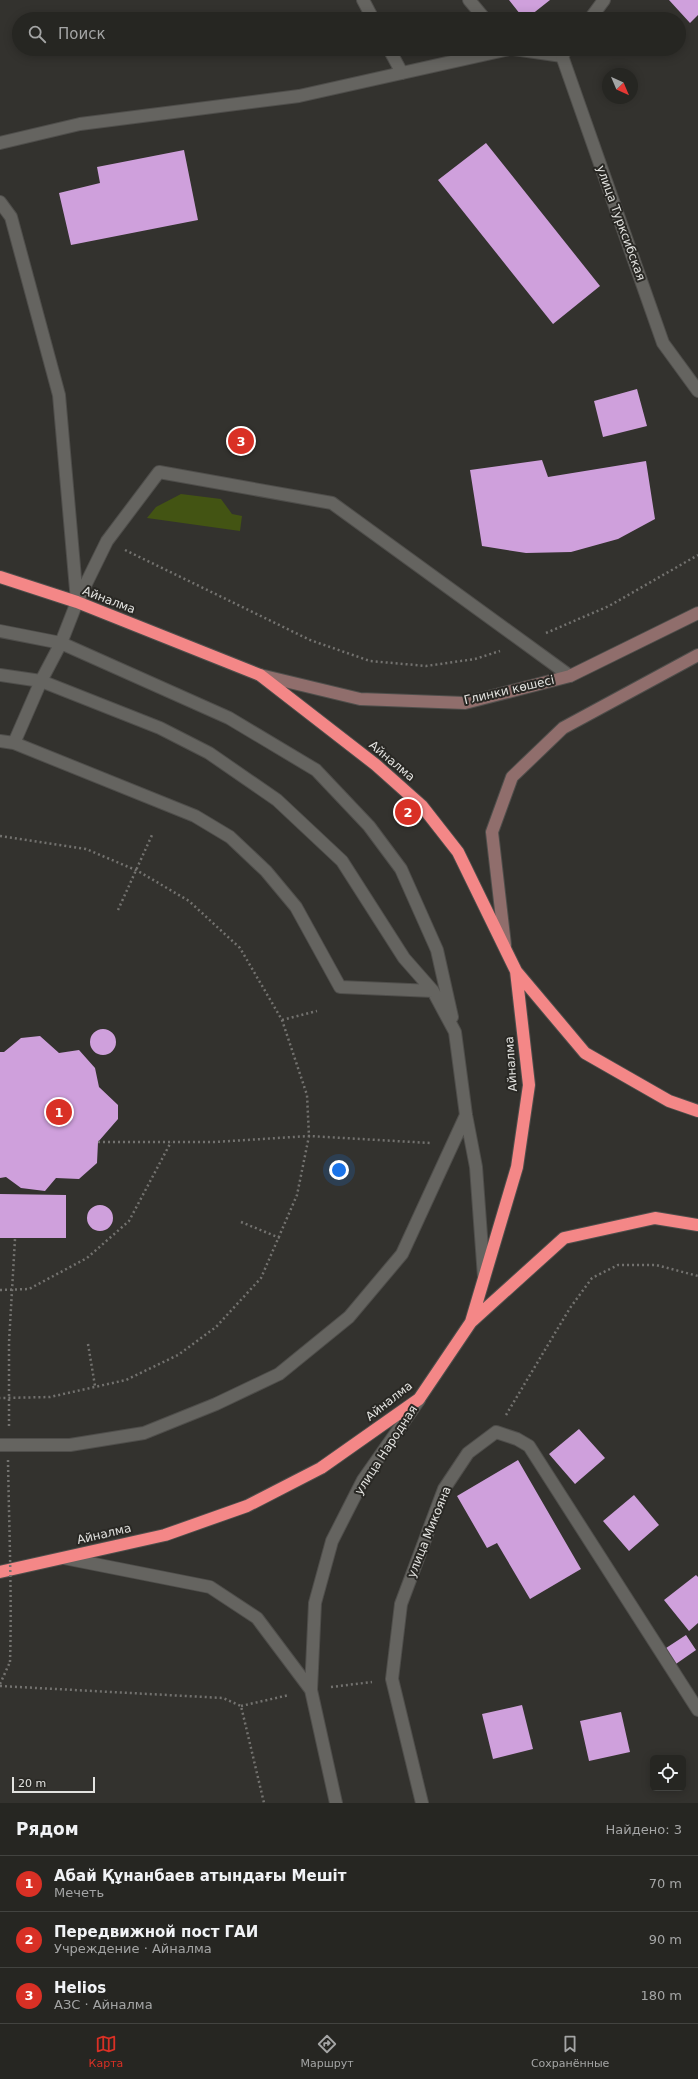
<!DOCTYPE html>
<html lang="ru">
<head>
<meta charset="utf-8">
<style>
  :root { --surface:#262622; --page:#2e2e2a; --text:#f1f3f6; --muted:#a4a5a5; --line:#424340; --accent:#d93025 }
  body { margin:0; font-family:"DejaVu Sans",sans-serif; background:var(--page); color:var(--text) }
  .controls { position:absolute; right:12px; bottom:12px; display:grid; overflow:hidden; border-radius:6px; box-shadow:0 2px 10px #0003 }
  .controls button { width:36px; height:36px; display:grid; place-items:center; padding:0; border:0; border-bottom:1px solid var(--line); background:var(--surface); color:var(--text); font:20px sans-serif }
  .compass { position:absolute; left:602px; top:68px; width:36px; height:36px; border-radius:50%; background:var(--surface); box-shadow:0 2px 10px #0003; rotate:136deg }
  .scale { position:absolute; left:12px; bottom:10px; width:83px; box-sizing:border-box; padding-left:4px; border:2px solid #e3e3e0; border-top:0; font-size:11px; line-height:14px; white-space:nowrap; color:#e3e3e0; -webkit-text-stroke:3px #292824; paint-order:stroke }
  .you { position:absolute; left:339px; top:1170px; width:14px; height:14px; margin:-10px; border:3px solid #fff; border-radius:50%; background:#1a73e8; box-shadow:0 0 0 6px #1a73e833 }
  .badge { display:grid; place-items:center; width:26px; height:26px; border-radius:50%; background:var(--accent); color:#fff; font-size:13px; font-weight:700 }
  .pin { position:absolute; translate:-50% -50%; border:2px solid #fff; box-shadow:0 1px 4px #0006 }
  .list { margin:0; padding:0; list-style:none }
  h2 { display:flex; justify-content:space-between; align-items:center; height:52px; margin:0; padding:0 16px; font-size:17px }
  h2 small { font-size:13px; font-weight:400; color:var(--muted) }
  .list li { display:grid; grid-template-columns:26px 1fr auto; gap:12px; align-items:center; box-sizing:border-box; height:56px; padding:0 16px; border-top:1px solid var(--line) }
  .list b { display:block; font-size:15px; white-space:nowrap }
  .list p { margin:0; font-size:13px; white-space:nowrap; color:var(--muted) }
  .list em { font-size:13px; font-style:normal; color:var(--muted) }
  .icon { flex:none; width:22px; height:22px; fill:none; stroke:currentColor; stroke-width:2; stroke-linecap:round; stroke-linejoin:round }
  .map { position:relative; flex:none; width:698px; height:1803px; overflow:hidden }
  .search { position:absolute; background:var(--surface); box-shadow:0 2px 10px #0003; left:12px; right:12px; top:12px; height:44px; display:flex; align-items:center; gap:10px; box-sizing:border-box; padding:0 14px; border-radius:22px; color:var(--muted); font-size:15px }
  .sheet { height:220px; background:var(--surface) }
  nav { display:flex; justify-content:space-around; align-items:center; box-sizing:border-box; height:56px; border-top:1px solid var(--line); background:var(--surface); font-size:11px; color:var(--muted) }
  nav a { display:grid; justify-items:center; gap:2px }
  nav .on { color:var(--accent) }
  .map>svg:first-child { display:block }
  .green { fill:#435413 }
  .building { fill:#cfa0dc }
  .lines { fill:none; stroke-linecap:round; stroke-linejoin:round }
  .lane-casing { stroke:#4f4e4b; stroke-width:14 }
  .street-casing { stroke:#4f4e4b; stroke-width:14 }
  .secondary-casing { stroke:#4f4e4b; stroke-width:14 }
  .highway-casing { stroke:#4f4e4b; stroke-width:14 }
  .path { stroke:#73726f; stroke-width:2.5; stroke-dasharray:2 3; stroke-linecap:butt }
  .lane { stroke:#656460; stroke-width:12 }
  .street { stroke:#656460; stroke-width:12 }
  .secondary { stroke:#906e6c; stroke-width:12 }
  .highway { stroke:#f48787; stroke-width:12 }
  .path-bridge { stroke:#73726f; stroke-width:2.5; stroke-dasharray:2 3; stroke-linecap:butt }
  .labels { text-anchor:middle; stroke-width:4; stroke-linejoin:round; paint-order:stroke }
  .street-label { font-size:12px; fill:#e3e3e0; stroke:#292824 }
</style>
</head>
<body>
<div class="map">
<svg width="698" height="1803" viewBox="0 0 698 1803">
  <rect width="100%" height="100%" fill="#33322e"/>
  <path class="green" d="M181,494l40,5 11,15 10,2 -2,15 -93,-13 9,-11z"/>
  <path class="building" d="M509,0h41l-24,19h-2z
    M669,0h29v15l-8,8z
    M486,143l114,143 -47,38 -115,-144z
    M184,150l14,70 -127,25 -12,-52 41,-10 -3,-16z
    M637,389l10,37 -44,11 -9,-36z
    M542,460l6,17 98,-16 9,58 -37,20 -47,13 -45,1 -44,-7 -12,-76z
    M90 1042a13 13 0 1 1 26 0a13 13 0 1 1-26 0Z
    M40,1036l19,17 20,-3 16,18 4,19 19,18v14l-20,23 -1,21 -18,16 -23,-1 -11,13 -24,-3 -15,-11 -6,1v-126h4l17,-14z
    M0,1194l66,1v43h-66z
    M87 1218a13 13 0 1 1 26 0a13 13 0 1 1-26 0Z
    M579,1429l26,29 -30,26 -26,-30z
    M518,1460l63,109 -51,30 -33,-56 -10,5 -30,-52z
    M634,1495l25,30 -30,26 -26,-30z
    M696,1575l2,2v46l-9,8 -25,-31z
    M686,1635l10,15 -23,16 -10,-16z
    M522,1705l11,44 -40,10 -11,-45z
    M621,1712l9,40 -41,9 -9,-40z"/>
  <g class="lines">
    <g class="lane-casing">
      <path id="lane" d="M363,0l10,19
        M469,0l16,19
        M389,49l13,24
        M514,49l48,7
        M0,143l80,-19 219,-28 210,-47
        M0,202l11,15 48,178 18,206
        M0,631l61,12 168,75 87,52 53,56 32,43 36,81 15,67
        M0,675l41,6 119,47 49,25 68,47 65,61 62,97 29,33 22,41 11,83 10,52 8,110
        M0,741l14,2 181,73 35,21 36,34 30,36 44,80 93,4
        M14,743l27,-62 20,-38 16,-41 30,-61 52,-69 173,31 238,173
        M0,1445h70l74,-12 72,-29 63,-30 70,-57 53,-63 64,-139"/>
    </g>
    <g class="street-casing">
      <path id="street" d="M590,19l14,-19
        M567,49l-5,7 101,287 35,48
        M64,1558l146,29 47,31 54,72
        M336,1803l-25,-113 4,-87 17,-62 31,-61 56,-80
        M422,1803l-30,-124 9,-75 43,-115 24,-36 28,-21 21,7 12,7 169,264"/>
    </g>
    <g class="secondary-casing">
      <path id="secondary" d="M260,675l100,24 105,4 105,-27 128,-63
        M505,945l-13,-113 20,-55 51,-49 135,-73"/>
    </g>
    <g class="highway-casing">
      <path id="highway" d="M0,577l77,25 183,73 116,90 46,41 36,46 58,119 13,114 -12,82 -46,155 -52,77 -98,69 -74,38 -82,29 -165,37
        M516,971l69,82 84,48 29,10
        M471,1322l93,-84 91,-20 43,7"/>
    </g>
    <path class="path" d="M125,550l185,90 60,21 56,5 49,-7 25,-8
      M546,633l63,-27 89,-51
      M0,836l86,13 52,22 51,30 51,47 42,72 25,75 2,41 -12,59 -36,83 -45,49 -38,28 -52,25 -76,17 -50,1
      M118,910l34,-75
      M282,1020l35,-9
      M98,1142h117l94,-6 121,7
      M241,1222l39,16
      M0,1290l29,-1 58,-31 42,-37 42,-79
      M88,1344l7,42
      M506,1415l64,-107 22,-30 26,-13h38l42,11
      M9,1426v-84l6,-103
      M0,1684l10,-22
      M0,1686l223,12 18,8 23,97
      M331,1687l41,-5
      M241,1706l48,-11"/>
    <use href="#lane" class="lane"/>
    <use href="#street" class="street"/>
    <use href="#secondary" class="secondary"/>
    <use href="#highway" class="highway"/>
    <path class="path-bridge" d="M8,1460c1,68 4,135 2,202"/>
  </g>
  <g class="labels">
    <g class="street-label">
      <text transform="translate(621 223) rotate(70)" y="4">улица Турксибская</text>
      <text transform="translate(109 600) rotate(21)" y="4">Айналма</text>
      <text transform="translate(509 690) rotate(-13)" y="4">Глинки көшесі</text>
      <text transform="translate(392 761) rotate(40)" y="4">Айналма</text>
      <text transform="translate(511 1064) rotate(-94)" y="4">Айналма</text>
      <text transform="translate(389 1401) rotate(-38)" y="4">Айналма</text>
      <text transform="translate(386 1450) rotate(-57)" y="4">улица Народная</text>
      <text transform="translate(429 1532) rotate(-68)" y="4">улица Микояна</text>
      <text transform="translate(104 1534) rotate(-13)" y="4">Айналма</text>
    </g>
  </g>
</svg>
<div class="controls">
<button><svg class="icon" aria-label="locate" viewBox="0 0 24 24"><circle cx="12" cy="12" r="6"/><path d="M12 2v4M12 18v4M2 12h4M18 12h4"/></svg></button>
</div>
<svg class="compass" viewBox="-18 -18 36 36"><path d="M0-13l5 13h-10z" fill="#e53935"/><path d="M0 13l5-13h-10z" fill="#a4a5a5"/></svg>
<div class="scale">20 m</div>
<div class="you"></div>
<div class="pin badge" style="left:59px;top:1112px">1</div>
<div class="pin badge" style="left:408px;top:812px">2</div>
<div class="pin badge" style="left:241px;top:441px">3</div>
<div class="search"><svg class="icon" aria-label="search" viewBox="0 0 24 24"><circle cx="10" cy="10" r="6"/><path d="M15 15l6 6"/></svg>Поиск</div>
</div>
<section class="sheet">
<h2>Рядом<small>Найдено: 3</small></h2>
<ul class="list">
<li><span class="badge">1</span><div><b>Абай Құнанбаев атындағы Мешіт</b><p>Мечеть</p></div><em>70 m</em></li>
<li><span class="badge">2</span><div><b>Передвижной пост ГАИ</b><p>Учреждение · Айналма</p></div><em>90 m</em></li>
<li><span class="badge">3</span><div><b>Helios</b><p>АЗС · Айналма</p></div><em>180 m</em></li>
</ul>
</section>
<nav>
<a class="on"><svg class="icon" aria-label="map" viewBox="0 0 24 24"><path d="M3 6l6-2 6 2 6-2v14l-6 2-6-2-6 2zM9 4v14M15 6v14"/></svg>Карта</a>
<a><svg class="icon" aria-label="directions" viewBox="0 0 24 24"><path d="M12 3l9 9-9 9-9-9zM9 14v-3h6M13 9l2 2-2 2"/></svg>Маршрут</a>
<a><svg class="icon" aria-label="saved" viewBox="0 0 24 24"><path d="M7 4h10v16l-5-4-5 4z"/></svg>Сохранённые</a>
</nav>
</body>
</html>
